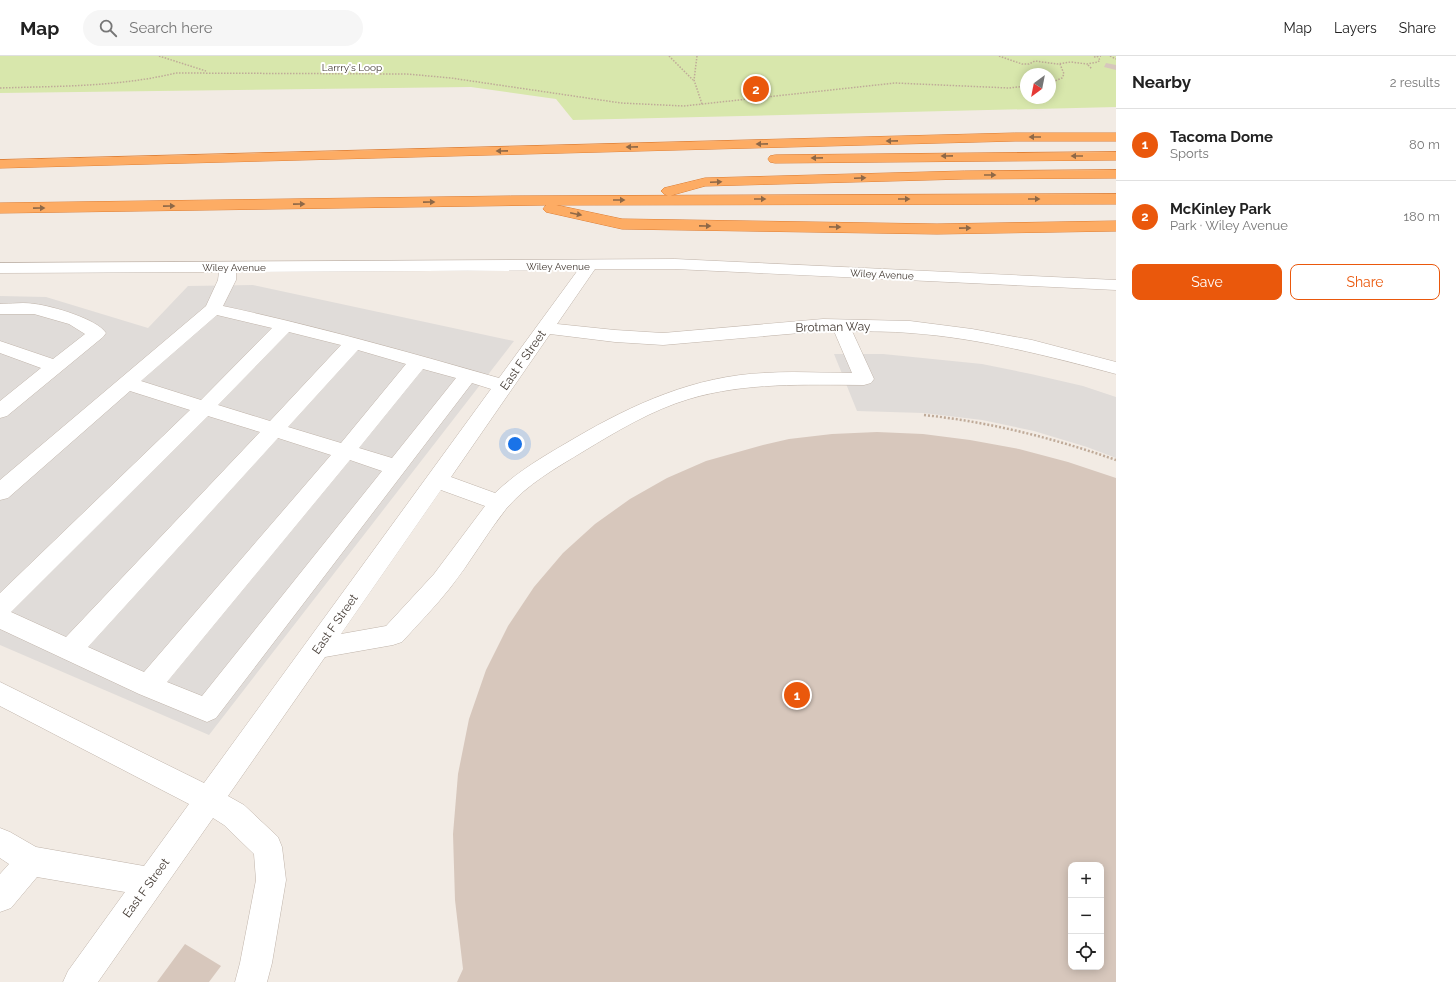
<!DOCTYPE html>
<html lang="en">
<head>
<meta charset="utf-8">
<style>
  :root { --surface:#fff; --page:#f6f6f6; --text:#222; --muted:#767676; --line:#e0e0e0; --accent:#ea580c }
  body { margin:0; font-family:Raleway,sans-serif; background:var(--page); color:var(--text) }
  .controls { position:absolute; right:12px; bottom:12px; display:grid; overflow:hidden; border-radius:8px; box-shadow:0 2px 10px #0003 }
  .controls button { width:36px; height:36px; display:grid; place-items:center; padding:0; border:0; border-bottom:1px solid var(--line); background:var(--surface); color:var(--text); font:20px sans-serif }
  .compass { position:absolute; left:1020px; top:12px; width:36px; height:36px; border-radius:50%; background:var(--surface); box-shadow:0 2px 10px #0003; rotate:212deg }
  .you { position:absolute; left:515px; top:388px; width:14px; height:14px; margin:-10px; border:3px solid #fff; border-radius:50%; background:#1a73e8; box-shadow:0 0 0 6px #1a73e833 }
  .badge { display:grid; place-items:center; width:26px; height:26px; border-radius:50%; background:var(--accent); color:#fff; font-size:13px; font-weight:700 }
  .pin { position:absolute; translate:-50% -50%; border:2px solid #fff; box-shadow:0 1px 4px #0006 }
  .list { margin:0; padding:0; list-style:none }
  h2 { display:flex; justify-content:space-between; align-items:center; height:52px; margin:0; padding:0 16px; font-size:17px }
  h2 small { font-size:13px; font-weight:400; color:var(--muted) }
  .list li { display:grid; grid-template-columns:26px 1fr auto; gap:12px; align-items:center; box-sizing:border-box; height:72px; padding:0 16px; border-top:1px solid var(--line) }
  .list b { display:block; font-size:15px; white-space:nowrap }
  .list p { margin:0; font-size:13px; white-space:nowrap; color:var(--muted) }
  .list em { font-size:13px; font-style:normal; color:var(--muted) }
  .actions { display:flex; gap:8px; padding:12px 16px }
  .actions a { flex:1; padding:9px 0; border:1px solid var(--accent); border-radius:8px; text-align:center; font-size:14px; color:var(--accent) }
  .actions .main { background:var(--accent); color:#fff }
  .icon { flex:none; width:22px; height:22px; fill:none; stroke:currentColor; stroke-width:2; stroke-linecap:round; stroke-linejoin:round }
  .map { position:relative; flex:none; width:1116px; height:926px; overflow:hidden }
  header { display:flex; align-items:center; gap:24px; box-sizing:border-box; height:56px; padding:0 20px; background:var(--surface); border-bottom:1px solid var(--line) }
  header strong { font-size:19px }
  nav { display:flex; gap:22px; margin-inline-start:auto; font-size:14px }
  .search { width:280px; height:36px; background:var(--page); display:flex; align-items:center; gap:10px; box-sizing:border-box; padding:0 14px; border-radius:22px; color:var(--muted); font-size:15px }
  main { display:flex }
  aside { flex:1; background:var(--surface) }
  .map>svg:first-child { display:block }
  .green { fill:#d8e7ac; fill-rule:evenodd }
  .parking { fill:#e0dcd9 }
  .building { fill:#d7c7bc; fill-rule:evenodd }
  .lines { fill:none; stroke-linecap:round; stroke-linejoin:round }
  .minor-casing { stroke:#c0b4aa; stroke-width:1 }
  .highway-casing { stroke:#dd7d33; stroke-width:1 }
  .path-far1 { stroke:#bfaa98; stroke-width:1.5; stroke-dasharray:1.5 1.5; stroke-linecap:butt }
  .path { stroke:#bfaa98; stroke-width:2.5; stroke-dasharray:2 2; stroke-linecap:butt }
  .minor { fill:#fff; fill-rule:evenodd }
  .highway { fill:#fdac64; fill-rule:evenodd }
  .oneway { fill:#8e6847 }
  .labels { text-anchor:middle; stroke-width:4; stroke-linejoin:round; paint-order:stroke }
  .far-street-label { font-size:10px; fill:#443b34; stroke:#fff }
  .street-label { font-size:12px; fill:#443b34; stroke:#fff }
</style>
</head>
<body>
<header>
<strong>Map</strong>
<div class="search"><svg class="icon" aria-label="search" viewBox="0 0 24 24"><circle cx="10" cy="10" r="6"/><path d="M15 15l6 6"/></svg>Search here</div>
<nav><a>Map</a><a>Layers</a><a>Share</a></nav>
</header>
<main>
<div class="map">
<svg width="1116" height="926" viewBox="0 0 1116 926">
  <rect width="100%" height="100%" fill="#f2ebe4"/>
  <path class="green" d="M0,0h1116v51l-543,13 -17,-21 -85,-12 -471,6zM1026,18h24v24h-24z"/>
  <path class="parking" d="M253,229l261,56 -305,394 -209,-90v-349l46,1 102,31 40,-42z
    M834,298h49l99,10 49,10 52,12 33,11v61l-29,-11 -53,-16 -52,-11 -59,-7 -66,-2z"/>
  <path class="building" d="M1106,7l10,2v5l-12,-3z
    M877,376l46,2 47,6 49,9 49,13 48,16v504h-659l6,-13 -8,-69 -2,-66 5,-60 11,-55 17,-49 22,-44 26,-39 29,-34 32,-29 35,-25 37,-21 39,-17 57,-16 26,-6 43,-5zM1071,809h30v102h-30z
    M185,888l36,22 -12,16h-52z"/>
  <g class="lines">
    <g class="minor-casing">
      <path id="minor" d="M675,203l441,21v10l-441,-21h-80l-38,55 58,6 48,3 160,-14 87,2 62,8 60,11 84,22v12c-68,-18 -136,-36 -206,-41 -19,-2 -39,-1 -58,-2l22,48 -3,4 -7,2c-59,0 -118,-3 -175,14 -37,11 -72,32 -105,52 -28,17 -57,33 -78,58 -20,25 -36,54 -56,79 -15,19 -32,36 -48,54l-9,3 -68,12 -97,139 16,9 34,32 4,10 4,33 -14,83 -5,19h-32l5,-19 16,-83 -2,-26 -30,-29 -11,-7 -115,164h-35l5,-11 57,-79 -88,-15 -26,31 -11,4v-38l9,-10 -9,-6v-30l10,4 26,15 108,19 45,-62 -189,-98v-24l204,101 287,-394 -19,-6 -256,335 -9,4 -68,-28 -139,-65v-36l190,-183 -60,-19 -122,107 -8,2v-20l206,-174 12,-26 1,-8 -219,1v-10zM578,214l-79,108c-91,-26 -183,-52 -276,-72l13,-26v-8zM217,259l55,13 -71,72 -60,-19zM823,275h11l18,42c-29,0 -59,-2 -88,0 -69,3 -131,31 -189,65 -29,17 -56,32 -80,55l-44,-16 99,-143 65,8 48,3zM289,276l52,13 -71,76 -52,-16zM358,294l48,14 -65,79 -53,-16zM423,313l33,9 -64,80 -33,-10zM208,360l52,16 -194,205 -55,-25zM278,382l53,17 -187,217 -56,-25zM350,404l32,11 -180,225 -35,-14zM441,434l44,16 -51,68 -48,52 -45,8z
        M0,248c11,0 23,-2 35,0 17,2 62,15 71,29l-3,4 -96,79 -7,2v-17l41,-33 -41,-15v-12l53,18 32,-25 -16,-10 -35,-10h-34z"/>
    </g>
    <g class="highway-casing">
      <path id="highway" d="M1015,77h101v8h-101l-1015,27v-8z
        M1116,96v8l-341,3 -5,-1 -2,-3 2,-3 5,-1z
        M1116,114v8l-152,1 -259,7 -36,10 -5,-2 -3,-3 3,-3 41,-10 259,-7z
        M1116,138v10l-560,1 66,14 315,5 179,-3v10l-179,3 -315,-5 -76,-17 -3,-3 3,-4 -546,8v-10l510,-7z"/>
    </g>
    <path class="path-far1" d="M159,0l47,15
      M669,0l24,24
      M697,0l-3,24 8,24
      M999,0l23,8h7l6,-3 22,3 14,-2 16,2 11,-2 2,-2 -3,-4
      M1110,0l6,3
      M1094,1l7,-1
      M1088,9l4,4
      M1050,27l12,-5 2,-4 -4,-10
      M0,32c59,-2 118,-1 176,-15l231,1 44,4 170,25 63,3 211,-23 114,5 17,-2"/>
    <path class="path" d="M924,359c66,7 129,23 192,45"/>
    <use href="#minor" class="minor"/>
    <use href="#highway" class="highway"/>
  </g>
  <defs><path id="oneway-solid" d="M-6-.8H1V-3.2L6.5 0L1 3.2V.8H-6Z"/></defs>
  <g class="oneway">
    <use href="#oneway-solid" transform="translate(1035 81) rotate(180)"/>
    <use href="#oneway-solid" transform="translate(892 85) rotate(179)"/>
    <use href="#oneway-solid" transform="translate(762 88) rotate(179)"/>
    <use href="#oneway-solid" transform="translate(632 91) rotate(179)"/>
    <use href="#oneway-solid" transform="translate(502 95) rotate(179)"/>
    <use href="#oneway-solid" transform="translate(947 100) rotate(179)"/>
    <use href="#oneway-solid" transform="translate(1077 100) rotate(-180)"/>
    <use href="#oneway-solid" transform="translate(817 102) rotate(179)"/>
    <use href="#oneway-solid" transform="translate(990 119)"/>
    <use href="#oneway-solid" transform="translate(860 122) rotate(-2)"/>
    <use href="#oneway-solid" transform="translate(716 126) rotate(-2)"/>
    <use href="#oneway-solid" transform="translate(760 143)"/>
    <use href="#oneway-solid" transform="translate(904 143)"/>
    <use href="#oneway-solid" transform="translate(1034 143)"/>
    <use href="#oneway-solid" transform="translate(619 144)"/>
    <use href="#oneway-solid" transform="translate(429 146) rotate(-1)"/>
    <use href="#oneway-solid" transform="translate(299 148) rotate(-1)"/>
    <use href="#oneway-solid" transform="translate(169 150) rotate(-1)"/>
    <use href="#oneway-solid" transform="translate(39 152) rotate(-1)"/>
    <use href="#oneway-solid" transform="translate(576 158) rotate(12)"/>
    <use href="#oneway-solid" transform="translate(705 170) rotate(1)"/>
    <use href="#oneway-solid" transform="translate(835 171) rotate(1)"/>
    <use href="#oneway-solid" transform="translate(965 172) rotate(-1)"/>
  </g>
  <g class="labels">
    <g class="far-street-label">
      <text x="352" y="15">Larrry's Loop</text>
      <text x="558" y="214">Wiley Avenue</text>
      <text x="234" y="215">Wiley Avenue</text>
      <text transform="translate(882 218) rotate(3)" y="4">Wiley Avenue</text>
    </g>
    <g class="street-label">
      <text transform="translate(833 271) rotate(-1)" y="4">Brotman Way</text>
      <text transform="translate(523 304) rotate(-55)" y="4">East F Street</text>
      <text transform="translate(335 568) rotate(-55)" y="4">East F Street</text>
      <text transform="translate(146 832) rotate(-54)" y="4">East F Street</text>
    </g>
  </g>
</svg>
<div class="controls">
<button>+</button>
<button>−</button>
<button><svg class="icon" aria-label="locate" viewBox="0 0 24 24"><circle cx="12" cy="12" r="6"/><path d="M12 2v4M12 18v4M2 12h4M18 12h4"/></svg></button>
</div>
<svg class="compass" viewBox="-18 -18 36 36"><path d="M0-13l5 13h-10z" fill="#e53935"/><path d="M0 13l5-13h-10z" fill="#767676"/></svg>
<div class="you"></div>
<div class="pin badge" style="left:797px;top:639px">1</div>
<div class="pin badge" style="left:756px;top:33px">2</div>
</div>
<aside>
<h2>Nearby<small>2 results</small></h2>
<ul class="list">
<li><span class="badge">1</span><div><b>Tacoma Dome</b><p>Sports</p></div><em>80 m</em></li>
<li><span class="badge">2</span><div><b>McKinley Park</b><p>Park · Wiley Avenue</p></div><em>180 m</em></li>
</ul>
<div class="actions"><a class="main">Save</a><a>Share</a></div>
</aside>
</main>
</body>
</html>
